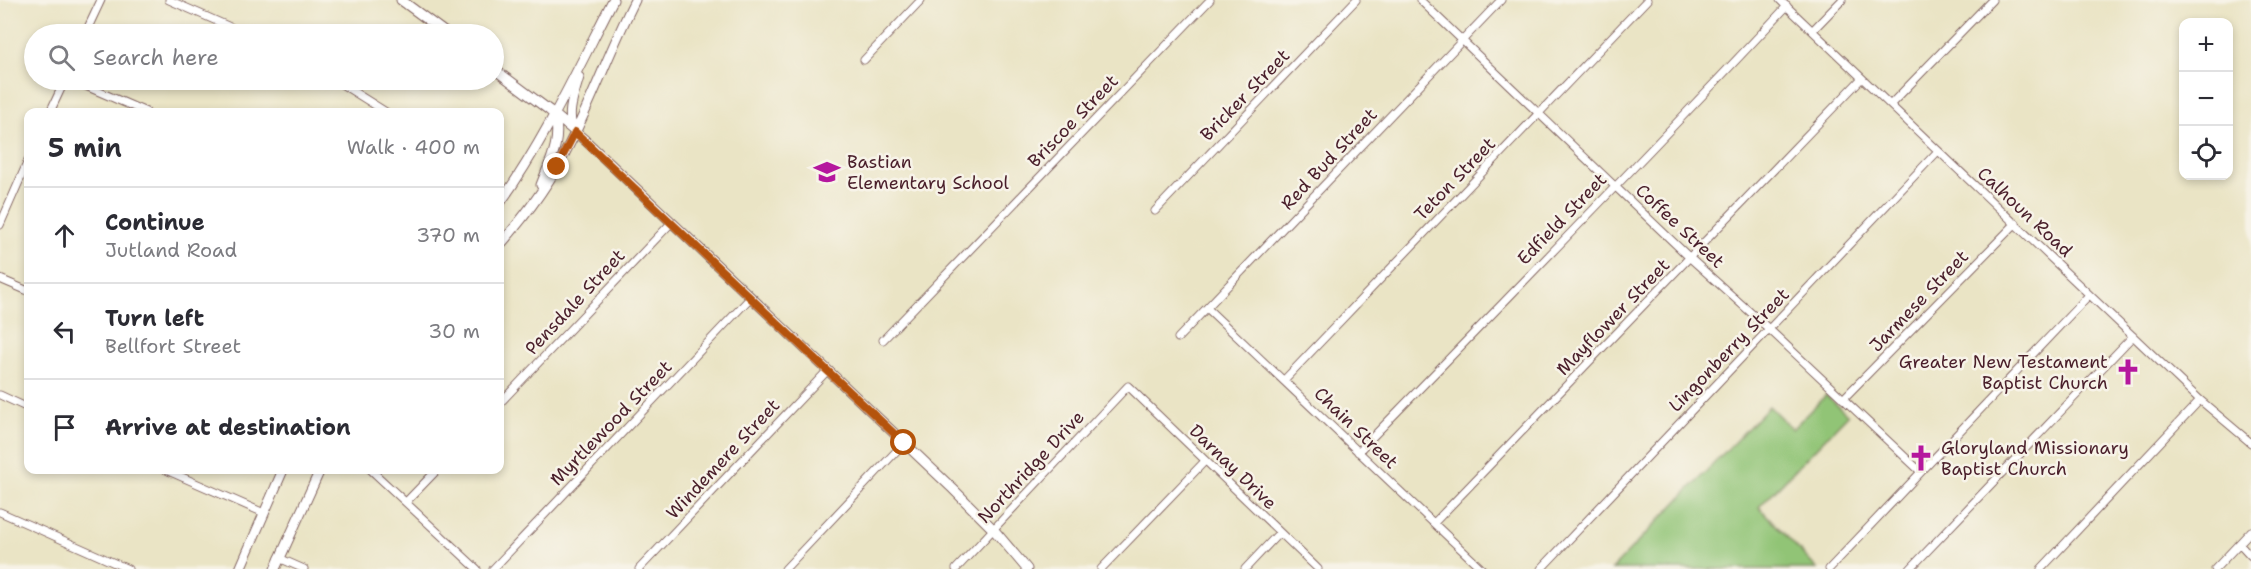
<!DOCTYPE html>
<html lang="en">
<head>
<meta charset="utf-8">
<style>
  :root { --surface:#fff; --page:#f2f2f3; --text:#2b2b33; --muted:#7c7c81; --line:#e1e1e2 }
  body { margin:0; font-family:"Shantell Sans",sans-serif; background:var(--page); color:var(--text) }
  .controls { position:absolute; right:18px; top:18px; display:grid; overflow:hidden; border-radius:12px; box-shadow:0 3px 9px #0003 }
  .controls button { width:54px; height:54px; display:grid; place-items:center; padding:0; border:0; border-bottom:2px solid var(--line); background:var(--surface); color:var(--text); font:30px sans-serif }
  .stop { position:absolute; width:18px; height:18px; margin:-14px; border:4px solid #b45309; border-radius:50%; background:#fff }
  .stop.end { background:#b45309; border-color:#fff; box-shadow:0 2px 6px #0008 }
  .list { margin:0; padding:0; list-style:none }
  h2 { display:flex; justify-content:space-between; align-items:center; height:78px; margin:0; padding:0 24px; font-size:26px }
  h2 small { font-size:20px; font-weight:400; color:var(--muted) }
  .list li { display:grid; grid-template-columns:39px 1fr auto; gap:18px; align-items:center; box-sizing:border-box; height:96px; padding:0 24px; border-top:2px solid var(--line) }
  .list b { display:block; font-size:22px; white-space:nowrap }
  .list p { margin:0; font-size:20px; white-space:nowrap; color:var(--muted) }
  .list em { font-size:20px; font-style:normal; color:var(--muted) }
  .icon { flex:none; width:33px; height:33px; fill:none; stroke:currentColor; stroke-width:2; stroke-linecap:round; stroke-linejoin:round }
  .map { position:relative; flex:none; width:2251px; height:569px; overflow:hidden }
  .search { position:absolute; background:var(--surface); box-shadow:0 3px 9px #0003; left:24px; top:24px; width:480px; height:66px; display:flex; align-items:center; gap:15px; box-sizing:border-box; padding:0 21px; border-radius:33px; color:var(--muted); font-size:22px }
  .panel { position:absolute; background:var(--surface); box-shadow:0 3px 9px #0003; left:24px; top:108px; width:480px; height:366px; border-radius:12px }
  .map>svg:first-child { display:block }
  .green { fill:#91c476; stroke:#6e7250; stroke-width:1.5 }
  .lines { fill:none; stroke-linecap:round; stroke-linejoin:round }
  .street-casing { stroke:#826461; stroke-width:9 }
  .secondary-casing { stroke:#826461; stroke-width:11 }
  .street { stroke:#fff; stroke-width:7 }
  .secondary { stroke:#fff; stroke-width:9 }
  .route { stroke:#b45309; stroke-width:8 }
  .labels { text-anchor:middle; stroke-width:5; stroke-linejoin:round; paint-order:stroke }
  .street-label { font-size:18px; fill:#4a1f2b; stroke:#f7f3e8 }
  .poi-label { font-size:18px; fill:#4a1f2b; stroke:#f7f3e8; text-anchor:start }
</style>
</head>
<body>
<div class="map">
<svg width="2251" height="569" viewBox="0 0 2251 569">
  <rect width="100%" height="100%" fill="#f7f3e8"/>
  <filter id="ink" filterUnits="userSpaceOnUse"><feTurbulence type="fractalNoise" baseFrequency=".0167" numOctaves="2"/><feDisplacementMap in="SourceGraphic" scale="12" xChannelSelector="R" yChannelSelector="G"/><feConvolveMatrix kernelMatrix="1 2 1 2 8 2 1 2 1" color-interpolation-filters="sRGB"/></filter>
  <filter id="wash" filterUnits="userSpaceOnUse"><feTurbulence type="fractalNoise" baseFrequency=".008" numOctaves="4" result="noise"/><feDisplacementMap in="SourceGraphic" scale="24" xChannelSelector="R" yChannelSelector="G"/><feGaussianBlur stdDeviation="1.35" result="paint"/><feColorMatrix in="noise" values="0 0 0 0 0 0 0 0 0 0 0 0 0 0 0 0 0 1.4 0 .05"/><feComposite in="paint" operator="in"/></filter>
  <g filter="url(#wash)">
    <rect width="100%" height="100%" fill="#eae4c5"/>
    <path class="green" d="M1826,395l22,20 -89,92 58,62h-205l157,-163 23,23z"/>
  </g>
  <g filter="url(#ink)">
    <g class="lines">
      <g class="street-casing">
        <path id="street" d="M169,0l77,34
          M1420,0l270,258 79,71 152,143
          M1780,0l420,400 51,43
          M1813,30l29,-30
          M85,34l16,-34
          M864,60l57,-60
          M72,80l74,32
          M335,80l51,32
          M1891,104l101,-104
          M50,112l15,-32
          M1155,211l201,-211
          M0,225l28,-64
          M0,279l28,12
          M1208,309l274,260
          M1178,338l323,-338
          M883,340l327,-340
          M1285,379l362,-379
          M0,395l28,13
          M1843,399l173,-176
          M500,403l172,-181
          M1358,452c144,-148 288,-295 429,-446
          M166,470l98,43
          M371,470l106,99
          M406,502l31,-32
          M0,512l128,57
          M1434,523l428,-445
          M2240,544l11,12
          M279,558l25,11
          M493,569l258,-272
          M639,569l189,-199
          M785,569l119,-126
          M956,569l172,-183 190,183
          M1101,569l104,-108
          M1245,569l34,-36
          M1541,569l397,-418
          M1829,569l260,-274
          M1910,569l223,-233
          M2041,569l159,-169
          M2215,569l36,-38"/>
      </g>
      <g class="secondary-casing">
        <path id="secondary" d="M401,0l46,34
          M494,69l55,41 37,31 367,348 41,41 33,39
          M574,130c-9,-15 1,-38 5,-53
          M541,185c10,-26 20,-42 14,-70
          M500,203c45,-63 77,-133 113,-203
          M500,245c27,-31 52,-65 70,-102 24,-47 41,-96 65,-143
          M240,569l43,-99
          M275,569l45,-99"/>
      </g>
      <use href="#street" class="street"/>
      <use href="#secondary" class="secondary"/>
    </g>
  </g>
  <g class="lines" filter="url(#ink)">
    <path class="route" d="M557,167l18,-35 329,311"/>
  </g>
  <defs>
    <g id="school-bare" transform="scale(2.07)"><path d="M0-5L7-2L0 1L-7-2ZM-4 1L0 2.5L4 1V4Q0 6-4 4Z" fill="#b5179e" stroke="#f7f3e8" stroke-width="2.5" paint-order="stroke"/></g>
    <g id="church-bare" transform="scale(2.07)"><path d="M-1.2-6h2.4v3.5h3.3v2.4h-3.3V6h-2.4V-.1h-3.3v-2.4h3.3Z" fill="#b5179e" stroke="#f7f3e8" stroke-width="2.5" paint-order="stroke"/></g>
  </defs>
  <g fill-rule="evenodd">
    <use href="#school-bare" x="827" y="172"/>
    <use href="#church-bare" x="2128" y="372"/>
    <use href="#church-bare" x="1921" y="458"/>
  </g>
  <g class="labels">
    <g class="street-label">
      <text transform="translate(1245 95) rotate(-46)" y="6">Bricker Street</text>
      <text transform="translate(1073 121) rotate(-46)" y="6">Briscoe Street</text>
      <text transform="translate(1329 159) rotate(-47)" y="6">Red Bud Street</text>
      <text transform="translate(1455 179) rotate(-46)" y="6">Teton Street</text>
      <text transform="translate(2025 212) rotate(43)" y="6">Calhoun Road</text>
      <text transform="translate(1562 219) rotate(-46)" y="6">Edfield Street</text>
      <text transform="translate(1680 226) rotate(43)" y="6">Coffee Street</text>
      <text transform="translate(1919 301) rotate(-46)" y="6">Jarmese Street</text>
      <text transform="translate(575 302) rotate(-47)" y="6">Pensdale Street</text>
      <text transform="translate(1613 317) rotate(-46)" y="6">Mayflower Street</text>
      <text transform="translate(1729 350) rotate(-46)" y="6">Lingonberry Street</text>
      <text transform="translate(611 423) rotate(-46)" y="6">Myrtlewood Street</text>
      <text transform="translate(1356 428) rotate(44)" y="6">Chain Street</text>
      <text transform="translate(723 459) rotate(-47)" y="6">Windemere Street</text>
      <text transform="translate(1031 467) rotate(-47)" y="6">Northridge Drive</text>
      <text transform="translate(1233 467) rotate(44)" y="6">Darnay Drive</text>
    </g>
    <g class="poi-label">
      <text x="847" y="168">Bastian<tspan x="847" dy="21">Elementary School</tspan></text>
      <text x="2108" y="368" text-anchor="end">Greater New Testament<tspan x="2108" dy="21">Baptist Church</tspan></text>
      <text x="1941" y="454">Gloryland Missionary<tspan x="1941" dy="21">Baptist Church</tspan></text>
    </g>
  </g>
</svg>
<div class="controls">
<button>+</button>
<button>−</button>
<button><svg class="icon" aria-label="locate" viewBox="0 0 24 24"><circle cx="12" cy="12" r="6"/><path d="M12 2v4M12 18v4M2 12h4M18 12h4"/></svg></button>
</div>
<div class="stop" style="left:904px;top:443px"></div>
<div class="stop end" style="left:557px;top:167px"></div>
<div class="search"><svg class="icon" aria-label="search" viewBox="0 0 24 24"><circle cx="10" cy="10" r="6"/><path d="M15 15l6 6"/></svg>Search here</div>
<section class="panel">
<h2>5 min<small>Walk · 400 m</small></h2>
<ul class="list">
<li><svg class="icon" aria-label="ahead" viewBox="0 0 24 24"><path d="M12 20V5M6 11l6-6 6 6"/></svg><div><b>Continue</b><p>Jutland Road</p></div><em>370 m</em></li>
<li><svg class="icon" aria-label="left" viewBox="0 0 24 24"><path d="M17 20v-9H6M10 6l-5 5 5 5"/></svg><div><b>Turn left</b><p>Bellfort Street</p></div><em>30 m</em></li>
<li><svg class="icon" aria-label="arrive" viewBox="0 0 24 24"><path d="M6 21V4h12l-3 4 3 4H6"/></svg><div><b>Arrive at destination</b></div></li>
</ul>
</section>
</div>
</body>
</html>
